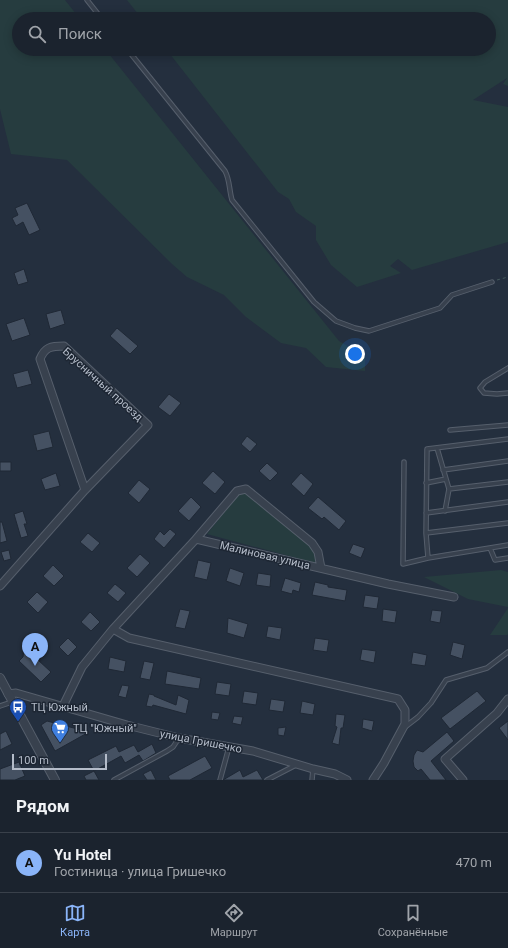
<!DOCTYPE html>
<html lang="ru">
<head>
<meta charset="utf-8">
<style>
  :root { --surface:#1b232e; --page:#242b36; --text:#f1f3f6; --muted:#a0a4aa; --line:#39404a; --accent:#8ab4f8 }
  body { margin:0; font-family:Roboto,sans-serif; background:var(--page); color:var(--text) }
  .scale { position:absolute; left:12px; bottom:10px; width:95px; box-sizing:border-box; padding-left:4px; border:2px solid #b4bcc9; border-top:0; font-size:11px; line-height:14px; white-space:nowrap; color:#b4bcc9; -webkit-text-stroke:3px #1d2633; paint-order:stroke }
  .you { position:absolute; left:355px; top:354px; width:14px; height:14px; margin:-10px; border:3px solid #fff; border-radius:50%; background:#1a73e8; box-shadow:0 0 0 6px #1a73e833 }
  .badge { display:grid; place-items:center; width:26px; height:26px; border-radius:50%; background:var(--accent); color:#111; font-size:13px; font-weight:700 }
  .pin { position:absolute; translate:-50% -33px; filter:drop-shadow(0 1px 2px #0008) }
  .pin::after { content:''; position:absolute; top:21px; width:14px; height:12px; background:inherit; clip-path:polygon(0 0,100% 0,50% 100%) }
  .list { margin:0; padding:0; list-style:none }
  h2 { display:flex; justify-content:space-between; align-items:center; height:52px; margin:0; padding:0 16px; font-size:17px }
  h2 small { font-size:13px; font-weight:400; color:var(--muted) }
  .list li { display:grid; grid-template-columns:26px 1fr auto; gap:12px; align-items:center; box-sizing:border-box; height:60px; padding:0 16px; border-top:1px solid var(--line) }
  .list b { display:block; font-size:15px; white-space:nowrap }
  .list p { margin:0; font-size:13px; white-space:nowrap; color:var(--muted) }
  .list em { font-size:13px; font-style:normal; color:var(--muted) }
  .icon { flex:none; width:22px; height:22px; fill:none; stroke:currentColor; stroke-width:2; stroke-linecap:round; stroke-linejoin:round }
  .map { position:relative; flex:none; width:508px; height:780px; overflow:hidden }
  .search { position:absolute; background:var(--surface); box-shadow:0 2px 10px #0003; left:12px; right:12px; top:12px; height:44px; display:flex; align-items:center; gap:10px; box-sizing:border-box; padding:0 14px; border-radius:22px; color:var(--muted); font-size:15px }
  .sheet { height:112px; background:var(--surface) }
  nav { display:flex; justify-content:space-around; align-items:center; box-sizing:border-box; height:56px; border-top:1px solid var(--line); background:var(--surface); font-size:11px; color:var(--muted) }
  nav a { display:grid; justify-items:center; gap:2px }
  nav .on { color:var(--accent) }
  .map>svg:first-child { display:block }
  .green { fill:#263c3f }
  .building { fill:#455162; stroke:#1f2835 }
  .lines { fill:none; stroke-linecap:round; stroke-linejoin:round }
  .service-casing { stroke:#565f6c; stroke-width:5.5 }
  .minor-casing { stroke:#565f6c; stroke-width:9 }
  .tertiary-casing { stroke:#565f6c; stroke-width:10 }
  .path { stroke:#44595c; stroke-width:1; stroke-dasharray:3 3; stroke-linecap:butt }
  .service { stroke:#38414e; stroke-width:3.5 }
  .minor { stroke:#38414e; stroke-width:7 }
  .tertiary { stroke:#38414e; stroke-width:8 }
  .labels { text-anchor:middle; stroke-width:3; stroke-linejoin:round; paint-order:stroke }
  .street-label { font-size:11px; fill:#b4bcc9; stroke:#1d2633 }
  .poi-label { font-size:11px; fill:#b4bcc9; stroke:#1d2633; text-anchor:start }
</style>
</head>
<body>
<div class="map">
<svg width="508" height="780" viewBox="0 0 508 780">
  <rect width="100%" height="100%" fill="#242f3e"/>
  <path class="green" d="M0,0h65l15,19h-61v30h86l234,292 26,15v15l-39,-4 -20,-19 -25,-5 -35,-26 -22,-22 -37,-18 -15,-13 -105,-104 -56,-6 -11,-45z
    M127,0h381v86l-5,-2 4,-6 -34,22 35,7v135l-96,28 -14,-11 -8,7 11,7 -44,14 -26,-22 -15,-25v-14l-20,-14 -7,-13 -11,-7 -112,-143h323v-30h-347z
    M245,493l63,51 8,10 -1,9 -108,-29 32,-40z
    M501,570l7,2v35l-40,-8 -44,-22z
    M508,608v26l-1,1h-17z"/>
  <path class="building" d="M27,203l13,27 -11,5 -6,-13 -7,4 -4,-8 6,-3 -3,-7z
    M24,269l4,13 -10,3 -4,-12z
    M61,310l4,14 -15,5 -4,-15z
    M24,318l6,17 -18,6 -6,-17z
    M117,328l21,18 -8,8 -20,-18z
    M28,370l4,14 -15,4 -4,-14z
    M169,394l12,9 -11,13 -12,-9z
    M49,431l4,16 -16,4 -4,-16z
    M247,436l10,8 -7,8 -9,-8z
    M0,462h11v9h-11z
    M267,463l11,10 -8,8 -11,-10z
    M213,471l12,11 -10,12 -13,-11z
    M56,473l4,13 -15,4 -4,-11z
    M301,473l12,11 -9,12 -13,-12z
    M139,480l11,9 -11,14 -11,-10z
    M191,497l10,10 -12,14 -11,-10z
    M318,497l28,24 -7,9 -15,-13 -2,2 -14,-11z
    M23,511l4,13h-3l4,12 -7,2 -7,-24z
    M0,522h2l5,19 -7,2z
    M170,529l6,5 -12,14 -10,-9 6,-8 4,4z
    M88,533l12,10 -8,9 -12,-10z
    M353,544l12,4 -4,10 -12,-5z
    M9,550l2,9 -7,2 -3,-9z
    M140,554l10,9 -13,14 -10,-9z
    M198,560l13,3 -4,17 -13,-3z
    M53,565l11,11 -10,10 -11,-10z
    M230,568l14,5 -4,13 -14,-5z
    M258,573l13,2 -1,12 -14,-2z
    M285,578l16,5 -2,9 -6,-2 -1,4 -11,-3z
    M315,582l13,3v2l19,3 -2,11 -33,-6z
    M115,584l11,9 -8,9 -11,-9z
    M37,592l11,10 -10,11 -11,-11z
    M365,595l14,2 -2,12 -14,-2z
    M180,609l10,2 -5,18 -10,-2z
    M383,609l14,2 -2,12 -13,-2z
    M432,610l10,1 -2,12 -10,-2z
    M90,612l10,10 -9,9 -10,-9z
    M228,618l20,6 -4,14 -17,-5z
    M268,626l14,2 -2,12 -14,-3z
    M68,638l9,9 -9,9 -9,-9z
    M315,638l14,2 -2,12 -14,-2z
    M453,642l12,3 -3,14 -12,-4z
    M24,647l27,25 -10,10 -22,-21 4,-4z
    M362,649l14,2 -2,12 -14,-3z
    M413,652l14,3 -2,11 -14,-2z
    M110,657l16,4 -2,11 -16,-3z
    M144,661l10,2 -4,17 -10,-2z
    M167,671l34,7 -2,11 -34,-5z
    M217,682l14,2 -2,12 -14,-2z
    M122,685l7,1 -3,12 -8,-2z
    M244,691l14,2 -2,12 -14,-2z
    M477,691l9,10 -36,28 -9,-11z
    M149,694l5,1v1l22,9 2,-10 11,5 -3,14 -33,-9 -1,2 -6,-1z
    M271,699l14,2 -2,11 -14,-2z
    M302,701l13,3 -2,11 -13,-2z
    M212,712l8,1 -2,7 -7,-1z
    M336,714l9,1 -2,13h-2l-2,17 -7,-2 5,-16 -2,-1z
    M234,716l9,1 -2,8 -9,-2z
    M363,719l11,2 -2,10 -10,-3z
    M47,721l42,11 -34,19 -14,-26z
    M508,721v19l-9,-12z
    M286,727l-2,9 -6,-1v-7z
    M6,731l6,13 -12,6v-16z
    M447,732l7,9 -23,20 15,19h-16l-9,-11 -3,2 -4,-4 -1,-6 1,-6 3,-5 6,2z
    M152,744l4,9 -13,8 -4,-6 -14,8 -4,-7 -27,15 5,9h-13l-2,-4 10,-5 -6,-11 28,-14 3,6 15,-7 4,7z
    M205,756l7,12 -22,12h-20l-2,-4z
    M19,762l6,14 -10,4h-15v-11z
    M151,770l5,10h-9l-4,-6z
    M240,770l3,7 14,-7 6,10h-40z"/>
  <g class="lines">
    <g class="service-casing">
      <path id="service" d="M87,0l15,19
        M127,49l98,122c5,9 4,19 7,29l82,102 22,19 19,7 14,3 71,-23 12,-13 40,-13
        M508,368l-23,14 -5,6 4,5 13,1 11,-1
        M450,430l58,-5
        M437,448l12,41 -4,22
        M404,462l-1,102 25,-6 -2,-25 1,-84 81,-10
        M443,470l65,-9
        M426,483l20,-4
        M449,489l59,-7
        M426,513l82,-11
        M426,533l82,-10
        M490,548l5,12 13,-2
        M428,558l80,-13
        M0,706l12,-4
        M405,727l13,-10 13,-14 15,-23 41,-12 21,-16
        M114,780l53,-29 6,-4 6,-9
        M220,780l9,-33
        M267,780l29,-15
        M312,780l1,-11"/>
    </g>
    <g class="minor-casing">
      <path id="minor" d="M196,539l41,-48 9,-2 66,54 6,9 3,16
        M0,586l85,-96 63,-65 -84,-79c-13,0 -19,1 -24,13l45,131
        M113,629l16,9 269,61 7,11v14l-21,39 -11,17
        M8,694l8,-1 14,4 97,28 52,13 74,13 60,18 22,5 12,6
        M63,706l19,-39 31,-38 83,-90 192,45 66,13
        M463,780l-18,-21 52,-46 11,-14"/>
    </g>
    <g class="tertiary-casing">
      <path id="tertiary" d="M0,678l55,102"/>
    </g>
    <path class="path" d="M497,280l11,-3"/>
    <use href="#service" class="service"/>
    <use href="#minor" class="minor"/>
    <use href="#tertiary" class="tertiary"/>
  </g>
  <defs>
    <g id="bus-pin" transform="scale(0.9)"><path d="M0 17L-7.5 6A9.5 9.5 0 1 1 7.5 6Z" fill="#1a4fb4" stroke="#1d2633"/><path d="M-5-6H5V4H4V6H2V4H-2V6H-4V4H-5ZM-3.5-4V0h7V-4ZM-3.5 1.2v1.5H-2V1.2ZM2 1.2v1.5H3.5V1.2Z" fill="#fff"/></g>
    <g id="supermarket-pin" transform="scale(0.9)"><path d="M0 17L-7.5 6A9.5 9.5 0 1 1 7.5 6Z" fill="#3f7fe0" stroke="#1d2633"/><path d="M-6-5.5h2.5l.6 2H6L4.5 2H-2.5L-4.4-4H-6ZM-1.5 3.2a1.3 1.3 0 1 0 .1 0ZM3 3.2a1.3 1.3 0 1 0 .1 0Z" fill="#fff"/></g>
  </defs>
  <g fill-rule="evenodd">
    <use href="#bus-pin" x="18" y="707"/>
    <use href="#supermarket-pin" x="60" y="728"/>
  </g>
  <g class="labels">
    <g class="street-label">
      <text transform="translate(103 384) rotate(42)" y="4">Брусничный проезд</text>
      <text transform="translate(265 555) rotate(13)" y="4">Малиновая улица</text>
      <text transform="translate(201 741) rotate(11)" y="4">улица Гришечко</text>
    </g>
    <g class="poi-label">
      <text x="31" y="711">ТЦ Южный</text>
      <text x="73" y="732">ТЦ "Южный"</text>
    </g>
  </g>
</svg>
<div class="scale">100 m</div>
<div class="you"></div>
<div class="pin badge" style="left:35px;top:666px">A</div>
<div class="search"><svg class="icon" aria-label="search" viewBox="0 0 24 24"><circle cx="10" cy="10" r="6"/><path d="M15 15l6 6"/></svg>Поиск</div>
</div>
<section class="sheet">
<h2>Рядом<small></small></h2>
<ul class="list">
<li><span class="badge">A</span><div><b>Yu Hotel</b><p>Гостиница · улица Гришечко</p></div><em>470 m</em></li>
</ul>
</section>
<nav>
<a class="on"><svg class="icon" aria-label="map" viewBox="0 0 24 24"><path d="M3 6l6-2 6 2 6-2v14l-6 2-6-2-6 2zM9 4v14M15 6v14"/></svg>Карта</a>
<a><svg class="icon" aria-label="directions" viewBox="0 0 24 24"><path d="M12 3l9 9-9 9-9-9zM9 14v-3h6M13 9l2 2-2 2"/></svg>Маршрут</a>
<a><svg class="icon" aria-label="saved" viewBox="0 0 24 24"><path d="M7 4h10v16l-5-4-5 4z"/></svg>Сохранённые</a>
</nav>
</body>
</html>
